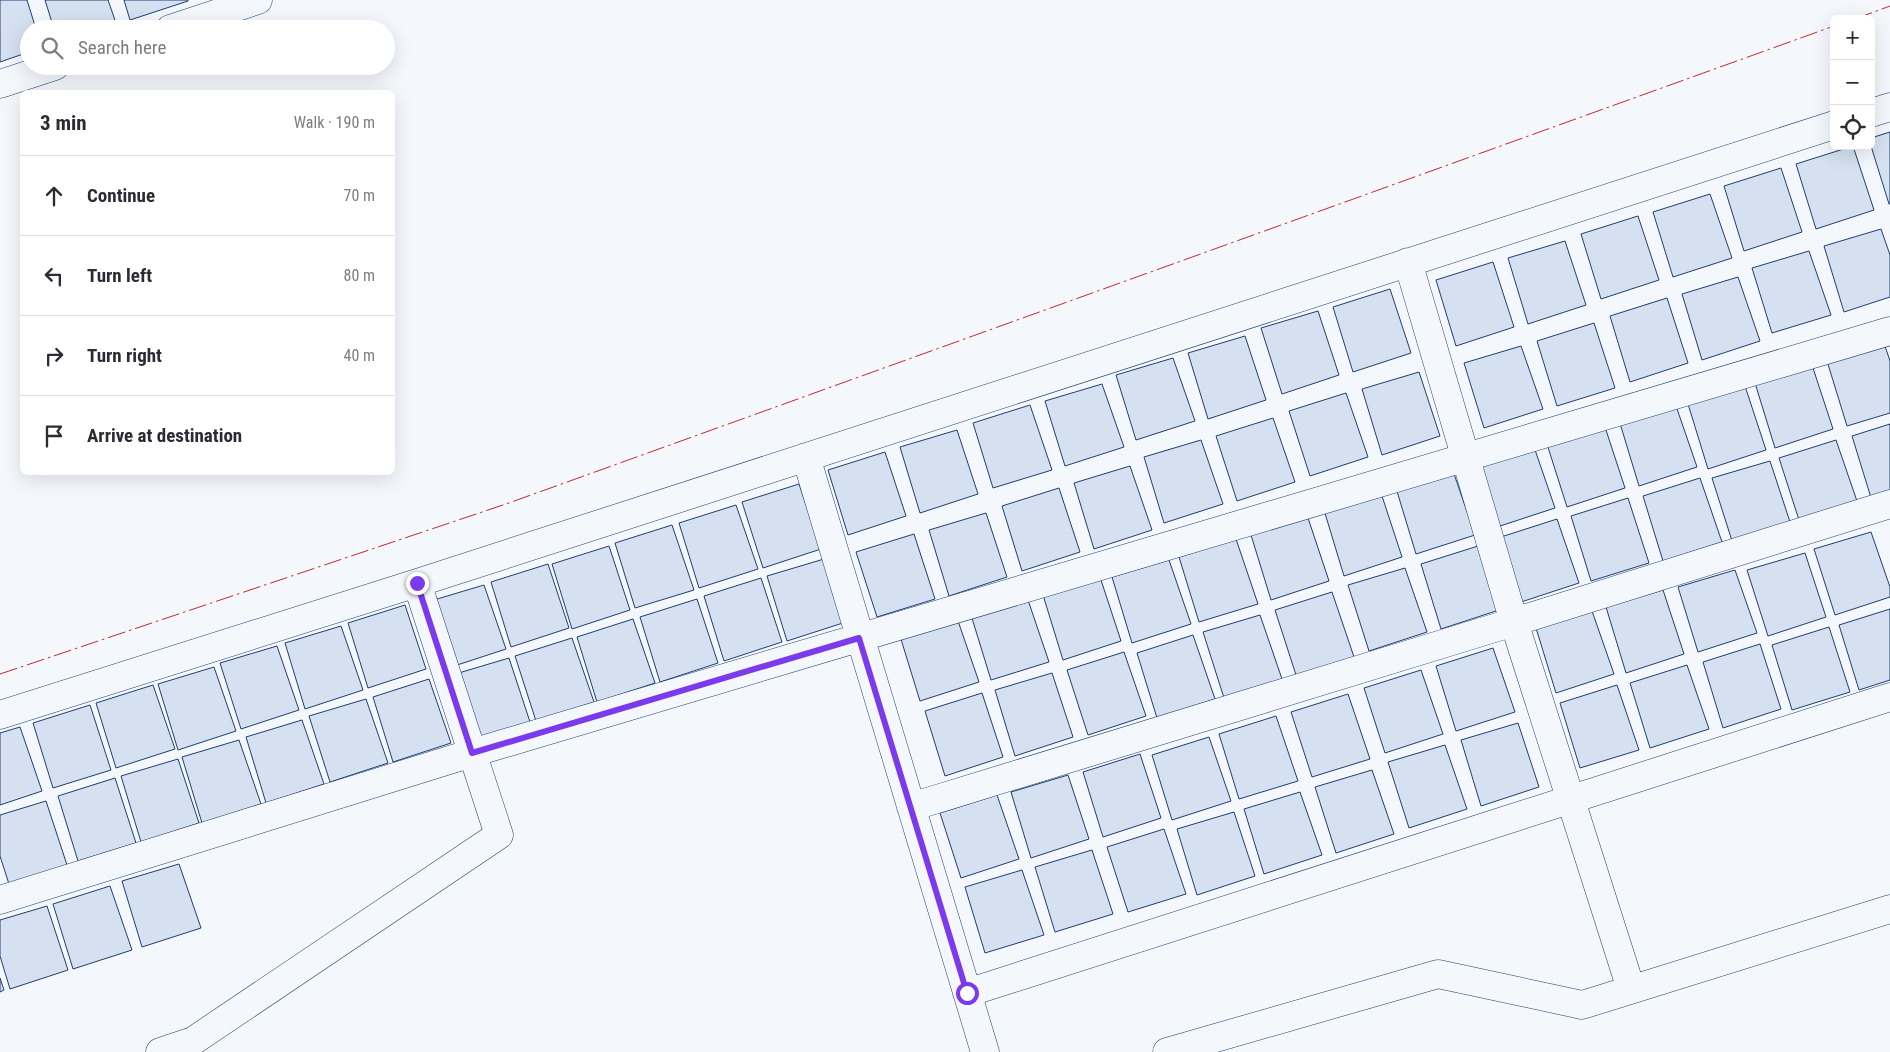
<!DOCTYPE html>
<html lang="en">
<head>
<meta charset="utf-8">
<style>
  :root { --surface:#fff; --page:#f7f7f7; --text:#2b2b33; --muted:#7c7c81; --line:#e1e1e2 }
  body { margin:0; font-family:"Roboto Condensed",sans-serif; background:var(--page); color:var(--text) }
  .controls { position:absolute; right:15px; top:15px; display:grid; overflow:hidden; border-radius:8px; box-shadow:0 5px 20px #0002 }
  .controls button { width:45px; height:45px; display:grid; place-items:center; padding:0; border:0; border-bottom:1px solid var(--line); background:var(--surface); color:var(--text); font:25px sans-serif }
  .stop { position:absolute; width:15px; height:15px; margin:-11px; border:4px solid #7c3aed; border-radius:50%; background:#fff }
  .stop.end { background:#7c3aed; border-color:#fff; box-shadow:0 1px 5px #0008 }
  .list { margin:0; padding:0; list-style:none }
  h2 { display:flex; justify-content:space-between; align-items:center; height:65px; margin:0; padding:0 20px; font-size:21px }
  h2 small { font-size:16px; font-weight:400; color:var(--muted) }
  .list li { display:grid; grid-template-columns:32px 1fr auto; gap:15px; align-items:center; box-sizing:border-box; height:80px; padding:0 20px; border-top:1px solid var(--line) }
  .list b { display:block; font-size:19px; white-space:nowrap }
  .list em { font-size:16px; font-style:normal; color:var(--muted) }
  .icon { flex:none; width:28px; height:28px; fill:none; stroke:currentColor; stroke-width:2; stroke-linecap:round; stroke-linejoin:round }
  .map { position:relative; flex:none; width:1890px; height:1052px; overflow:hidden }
  .search { position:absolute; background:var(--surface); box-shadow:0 5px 20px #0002; left:20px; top:20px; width:375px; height:55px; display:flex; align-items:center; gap:12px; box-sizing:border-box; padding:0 18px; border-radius:28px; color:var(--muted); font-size:19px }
  .panel { position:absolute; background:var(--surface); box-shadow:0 5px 20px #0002; left:20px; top:90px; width:375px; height:385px; border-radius:8px }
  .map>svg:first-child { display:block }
  .building { fill:#d5e0f0; stroke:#1d3f73 }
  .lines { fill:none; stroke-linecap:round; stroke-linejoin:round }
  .street-casing { stroke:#1d3f73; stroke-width:29 }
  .street { stroke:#f4f7fb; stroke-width:28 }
  .power { stroke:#c62828; stroke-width:1; stroke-dasharray:18 4 2.5 4; stroke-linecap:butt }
  .route { stroke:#7c3aed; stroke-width:6 }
</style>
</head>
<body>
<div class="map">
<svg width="1890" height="1052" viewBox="0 0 1890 1052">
  <rect width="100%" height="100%" fill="#f4f7fb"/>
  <path class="building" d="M0,0h27l9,29h-7v23l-29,10z
    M45,0h63l8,23 -17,6h-45z
    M124,0h64v1l-58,19z
    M1890,132v72h-1l-18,-58v-8z
    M1853,146l21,64 -58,19 -20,-65z
    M1781,168l21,64 -58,19 -20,-65z
    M1710,194l22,64 -59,19 -20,-65z
    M1638,216l21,64 -58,19 -20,-65z
    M1881,229l9,26v42l-46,15 -20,-66z
    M1565,241l21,64 -58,19 -20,-66z
    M1809,251l22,64 -59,18 -20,-65z
    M1493,262l21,65 -58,19 -20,-66z
    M1738,277l22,64 -58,19 -20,-66z
    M1390,289l21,64 -58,19 -20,-65z
    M1667,298l21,65 -58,19 -20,-66z
    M1318,311l21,64 -57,19 -21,-66z
    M1594,323l21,65 -58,18 -20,-65z
    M1245,336l21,64 -58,19 -20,-66z
    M1884,343l6,18v52l-43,13 -20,-65z
    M1521,346l22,63 -59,19 -20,-65z
    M1173,358l22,63 -59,19 -20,-65z
    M1812,365l21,64 -58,19 -20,-65z
    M1419,372l21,64 -58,19 -20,-66z
    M1102,384l22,63 -59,19 -20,-65z
    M1745,386l21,64 -58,19 -20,-65z
    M1346,393l22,64 -58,19 -21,-65z
    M1675,403l22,64 -58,19 -20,-66z
    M1030,405l22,65 -59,18 -20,-65z
    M1273,418l22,64 -58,19 -21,-65z
    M1604,424l21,64 -58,19 -21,-66z
    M1890,424v71l-18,6 -20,-65z
    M957,430l21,64 -58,19 -20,-66z
    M1201,440l22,64 -59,19 -20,-66z
    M1836,440l22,64 -58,19 -21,-65z
    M1533,444l22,64 -58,19 -21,-65z
    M885,452l21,64 -58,19 -20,-65z
    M1770,461l21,64 -58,19 -21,-66z
    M1130,466l22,64 -58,19 -20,-66z
    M1453,471l22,64 -59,19 -20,-66z
    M1700,478l22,64 -59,19 -20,-65z
    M799,484l22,65 -58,19 -21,-66z
    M1059,488l21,64 -58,19 -20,-65z
    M1381,493l21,64 -58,19 -20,-66z
    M1628,498l21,65 -58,18 -20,-65z
    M736,505l22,64 -59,19 -20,-65z
    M986,513l21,64 -58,19 -20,-66z
    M1308,518l21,63 -58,19 -20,-65z
    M1557,519l22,64 -58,19 -20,-65z
    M672,525l22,65 -59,18 -20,-65z
    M1871,532l19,55v10l-55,18 -21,-66z
    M914,534l21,65 -58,18 -21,-65z
    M1236,539l22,65 -59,18 -20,-65z
    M609,546l21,64 -58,19 -20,-65z
    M1478,546l21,64 -58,19 -20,-65z
    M1805,553l21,64 -58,19 -21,-66z
    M824,559l22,63 -59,19 -20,-65z
    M1169,560l22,64 -59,19 -20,-66z
    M548,564l21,64 -58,19 -20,-65z
    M1405,568l22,64 -58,19 -21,-66z
    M1735,570l22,63 -59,19 -20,-65z
    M1100,577l21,64 -58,19 -20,-65z
    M761,578l21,64 -58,19 -20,-65z
    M484,585l22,64 -58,19 -21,-66z
    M1663,590l21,64 -58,19 -20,-66z
    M1332,592l22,65 -58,18 -21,-65z
    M1027,597l22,65 -58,18 -20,-65z
    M697,599l21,64 -58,19 -20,-65z
    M405,605l21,64 -58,19 -20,-65z
    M1890,609v71l-31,10 -20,-65z
    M1592,611l22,63 -58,19 -20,-65z
    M1260,615l22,64 -58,19 -21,-66z
    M957,618l22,64 -59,19 -20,-65z
    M633,619l22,64 -58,19 -20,-65z
    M341,626l22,64 -58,19 -20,-66z
    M1829,627l21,65 -58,18 -20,-65z
    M1193,635l22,64 -58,19 -20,-65z
    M572,638l22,64 -58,19 -21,-65z
    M1760,644l21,65 -58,19 -20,-66z
    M277,646l22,64 -58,19 -21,-66z
    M1493,648l22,64 -59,19 -20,-65z
    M1124,652l22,64 -58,19 -21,-65z
    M509,658l21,64 -58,19 -20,-66z
    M1687,665l22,64 -59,19 -20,-65z
    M214,667l22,64 -58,19 -20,-66z
    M1421,670l22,64 -58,19 -21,-65z
    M1052,673l21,64 -58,19 -20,-66z
    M429,679l22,64 -58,19 -20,-65z
    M153,685l22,64 -59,19 -20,-65z
    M1617,685l22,65 -59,18 -20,-65z
    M982,693l21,64 -58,19 -20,-65z
    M1348,694l22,65 -58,18 -21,-65z
    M366,699l22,64 -58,19 -21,-66z
    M90,705l21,65 -58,18 -20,-65z
    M1276,716l22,65 -59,18 -20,-65z
    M302,720l22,64 -58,19 -20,-66z
    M1518,723l21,64 -58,19 -20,-66z
    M20,727l22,64 -42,14v-72z
    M1209,737l22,64 -59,19 -20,-65z
    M239,740l22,64 -59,19 -20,-66z
    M1445,745l22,64 -58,19 -21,-66z
    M1140,754l21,64 -58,19 -20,-65z
    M178,759l21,64 -58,19 -20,-66z
    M1372,770l22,64 -58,19 -21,-66z
    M1068,775l21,64 -58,19 -20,-66z
    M115,778l21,65 -58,18 -20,-65z
    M1300,792l22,63 -58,19 -20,-65z
    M997,795l22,64 -58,19 -21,-65z
    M46,801l21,64 -58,19 -9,-28v-41z
    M1234,812l21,64 -58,19 -20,-66z
    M1164,829l22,65 -58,18 -21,-65z
    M1092,850l21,64 -58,18 -20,-65z
    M179,864l22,64 -59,19 -20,-66z
    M1022,870l22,65 -59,18 -20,-66z
    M110,886l22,64 -59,19 -20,-65z
    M47,906l21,64 -58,19 -10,-33v-36z
    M0,978l4,12 -4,2z"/>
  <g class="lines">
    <g class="street-casing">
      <path id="street" d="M170,29l88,-29
        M0,84l55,-18
        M1871,113l19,-6
        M1408,262l106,360 117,367
        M806,457l179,595
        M0,715l417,-132 1417,-458
        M911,807l603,-185 376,-118
        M0,900l472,-147 1418,-422
        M967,993l923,-296
        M160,1052l33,-11 306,-206 -82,-252
        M1167,1052l271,-78 144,31 308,-96"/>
    </g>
    <use href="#street" class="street"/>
    <path class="power" d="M1855,19l35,-13
      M0,674l506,-170 1328,-478"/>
  </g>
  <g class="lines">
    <path class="route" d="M417,583l55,170 387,-115 108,355"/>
  </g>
</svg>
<div class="controls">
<button>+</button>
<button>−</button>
<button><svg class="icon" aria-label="locate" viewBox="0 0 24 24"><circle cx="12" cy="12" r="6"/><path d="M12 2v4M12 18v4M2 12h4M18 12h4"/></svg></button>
</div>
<div class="stop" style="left:967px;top:993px"></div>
<div class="stop end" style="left:417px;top:583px"></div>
<div class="search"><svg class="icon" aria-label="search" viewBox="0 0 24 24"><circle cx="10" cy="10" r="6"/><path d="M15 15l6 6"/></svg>Search here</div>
<section class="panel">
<h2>3 min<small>Walk · 190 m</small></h2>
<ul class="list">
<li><svg class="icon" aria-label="ahead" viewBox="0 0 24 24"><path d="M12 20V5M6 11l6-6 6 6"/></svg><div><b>Continue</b></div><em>70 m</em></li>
<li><svg class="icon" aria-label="left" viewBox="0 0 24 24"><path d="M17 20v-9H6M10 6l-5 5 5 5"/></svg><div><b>Turn left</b></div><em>80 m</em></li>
<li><svg class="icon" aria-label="right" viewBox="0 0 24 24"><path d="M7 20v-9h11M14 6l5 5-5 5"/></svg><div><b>Turn right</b></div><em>40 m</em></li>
<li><svg class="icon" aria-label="arrive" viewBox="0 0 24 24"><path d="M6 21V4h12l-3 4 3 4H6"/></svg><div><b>Arrive at destination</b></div></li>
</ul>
</section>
</div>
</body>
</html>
